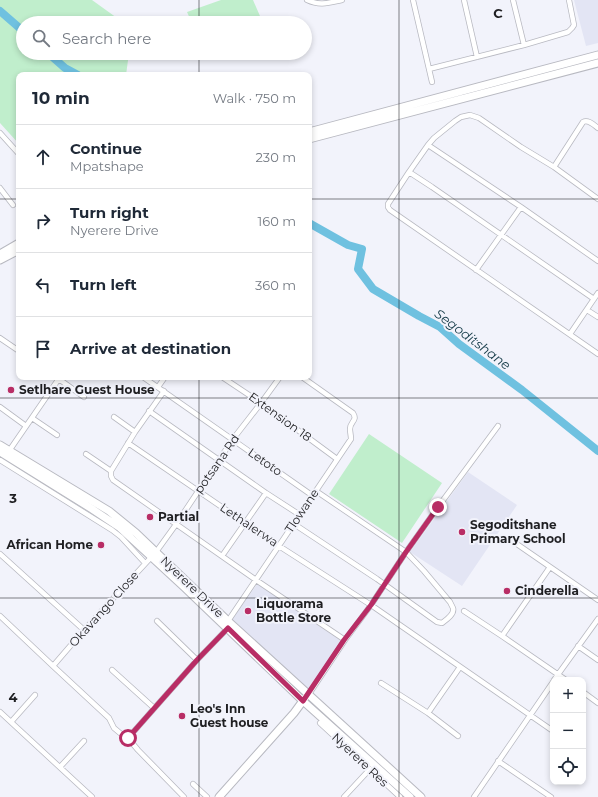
<!DOCTYPE html>
<html lang="en">
<head>
<meta charset="utf-8">
<style>
  :root { --surface:#fff; --page:#f2f2f3; --text:#1f2937; --muted:#747a83; --line:#e0e1e3 }
  body { margin:0; font-family:Montserrat,sans-serif; background:var(--page); color:var(--text) }
  .controls { position:absolute; right:12px; bottom:12px; display:grid; overflow:hidden; border-radius:8px; box-shadow:0 2px 6px #0003 }
  .controls button { width:36px; height:36px; display:grid; place-items:center; padding:0; border:0; border-bottom:1px solid var(--line); background:var(--surface); color:var(--text); font:20px sans-serif }
  .stop { position:absolute; width:12px; height:12px; margin:-9px; border:3px solid #b82d65; border-radius:50%; background:#fff }
  .stop.end { background:#b82d65; border-color:#fff; box-shadow:0 1px 4px #0008 }
  .list { margin:0; padding:0; list-style:none }
  h2 { display:flex; justify-content:space-between; align-items:center; height:52px; margin:0; padding:0 16px; font-size:17px }
  h2 small { font-size:13px; font-weight:400; color:var(--muted) }
  .list li { display:grid; grid-template-columns:26px 1fr auto; gap:12px; align-items:center; box-sizing:border-box; height:64px; padding:0 16px; border-top:1px solid var(--line) }
  .list b { display:block; font-size:15px; white-space:nowrap }
  .list p { margin:0; font-size:13px; white-space:nowrap; color:var(--muted) }
  .list em { font-size:13px; font-style:normal; color:var(--muted) }
  .icon { flex:none; width:22px; height:22px; fill:none; stroke:currentColor; stroke-width:2; stroke-linecap:round; stroke-linejoin:round }
  .map { position:relative; flex:none; width:598px; height:797px; overflow:hidden }
  .search { position:absolute; background:var(--surface); box-shadow:0 2px 6px #0003; left:16px; top:16px; width:296px; height:44px; display:flex; align-items:center; gap:10px; box-sizing:border-box; padding:0 14px; border-radius:22px; color:var(--muted); font-size:15px }
  .panel { position:absolute; background:var(--surface); box-shadow:0 2px 6px #0003; left:16px; top:72px; width:296px; height:308px; border-radius:8px }
  .map>svg:first-child { display:block }
  .built { fill:#e3e5f4 }
  .green { fill:#c0eecc }
  .lines { fill:none; stroke-linecap:round; stroke-linejoin:round }
  .river { stroke:#6fc1e0; stroke-width:8 }
  .street-casing { stroke:#b8b9c1; stroke-width:6 }
  .secondary-casing { stroke:#b8b9c1; stroke-width:9 }
  .primary-casing { stroke:#b8b9c1; stroke-width:9 }
  .street { stroke:#fff; stroke-width:4.5 }
  .secondary { stroke:#fff; stroke-width:7 }
  .primary { stroke:#fff; stroke-width:7 }
  .route { stroke:#b82d65; stroke-width:5 }
  .grid { fill:none; stroke:#1f1f22; stroke-width:1; stroke-opacity:0.55 }
  .poi-dot { fill:#b82d65; stroke:#f2f3fb; stroke-width:1.5 }
  .labels { text-anchor:middle; stroke-width:4; stroke-linejoin:round; paint-order:stroke }
  .poi-label { font-size:12px; font-weight:bold; fill:#1f1f22; stroke:#f2f3fb; text-anchor:start }
  .street-label { font-size:12px; fill:#1f1f22; stroke:#f2f3fb }
  .water-label { font-size:13px; font-style:italic; fill:#143a47; stroke:#f2f3fb }
  .grid-label { font-size:13px; text-anchor:middle; font-weight:bold; fill:#1f1f22; stroke:#f2f3fb; stroke-width:4; stroke-linejoin:round; paint-order:stroke }
</style>
</head>
<body>
<div class="map">
<svg width="598" height="797" viewBox="0 0 598 797">
  <rect width="100%" height="100%" fill="#f2f3fb"/>
  <path class="built" d="M574,0h24v43l-12,3z
    M468,472l49,33 -55,81 -52,-34z
    M258,583l67,47 20,13 -38,51 -77,-72z"/>
  <path class="green" d="M0,0h92l32,23h-101v30h106l-3,22h-107v69l-19,-21z
    M221,0h32l10,23h-71l-5,-11z
    M369,434l73,49 -40,60 -73,-49z"/>
  <g class="lines">
    <path class="river" d="M0,11l23,20
      M48,53l17,15 13,7
      M309,223l39,22 14,4 -4,20 15,20 46,27 21,11 19,17 63,46 76,61"/>
    <g class="street-casing">
      <path id="street" d="M307,0c13,6 21,3 35,0
        M413,0l19,82
        M464,0l13,57
        M513,0l11,45
        M429,69l95,-24 44,-13 4,-4 2,-3 -5,-25
        M598,128c-4,-3 -10,-9 -15,-6l-29,45 44,32
        M0,133l19,21
        M428,145l93,62 77,54
        M409,172l19,-27 6,-7 21,-17 6,-4 9,-2 9,3 42,29 33,20
        M0,188l13,17
        M476,270l45,-63
        M594,299l-162,-112 -23,-15 -21,32v3l2,3 208,144
        M587,310l11,7
        M570,334l28,-41
        M0,338l19,13
        M56,377l28,20
        M143,377l170,119
        M222,377l39,26 76,56
        M158,387l7,-10
        M164,391l-29,41 -24,39v5l2,4 143,100 89,60
        M0,407l26,19
        M149,411l117,82 34,22
        M114,417l21,15
        M32,418l25,17
        M128,443l151,103 92,59 182,126
        M9,451l51,-74
        M86,454l25,17
        M0,460l112,70 9,7 24,26
        M294,524l83,55 60,43 5,1c4,-3 13,-9 11,-15 -1,-2 -2,-4 -3,-6l-26,-31 -18,-19 -90,-61
        M511,540l87,60
        M0,554l84,76
        M222,556l44,-63
        M464,611l38,25 64,44
        M0,616l53,50 56,52 5,10 6,5 8,5 10,12 46,47
        M157,621l40,39
        M228,621l123,-182c0,-3 -1,-7 -1,-10 0,-8 8,-8 3,-16l-51,-36
        M502,636l48,-69
        M578,646l20,14
        M53,666l31,-36 72,-78 21,-29 56,-84 28,-36 19,-26
        M112,670l42,38
        M554,680l44,-61
        M381,683l47,30 30,23
        M583,692l15,11
        M309,694l36,-54 26,-35 35,-53 32,-45 60,-81
        M0,712l92,85
        M428,713l32,-46
        M11,722l24,-27
        M320,723l80,74
        M128,738l69,-78 31,-32
        M498,761l53,36
        M60,767l24,-26
        M193,784l14,13
        M344,797l26,-28
        M474,797l79,-115"/>
    </g>
    <g class="secondary-casing">
      <path id="secondary" d="M0,445l109,66 27,22 92,88 193,176
        M0,452l92,57 27,18 65,60 119,114 107,96
        M219,797l75,-84 11,-15"/>
    </g>
    <g class="primary-casing">
      <path id="primary" d="M309,132l289,-77
        M309,139l289,-76
        M0,254l19,-11
        M0,260l19,-10"/>
    </g>
    <use href="#street" class="street"/>
    <use href="#secondary" class="secondary"/>
    <use href="#primary" class="primary"/>
  </g>
  <g class="lines">
    <path class="route" d="M128,738l69,-78 31,-32 75,73 41,-61 27,-35 35,-53 32,-45"/>
  </g>
  <path class="grid" d="M199,0v23M399,0v797M199,53v22M0,199h19M309,199h289M199,377v420M0,398h598M0,598h598"/>
  <g class="poi-dot">
    <circle cx="11" cy="390" r="4"/>
    <circle cx="150" cy="517" r="4"/>
    <circle cx="462" cy="532" r="4"/>
    <circle cx="101" cy="545" r="4"/>
    <circle cx="507" cy="591" r="4"/>
    <circle cx="248" cy="611" r="4"/>
    <circle cx="182" cy="716" r="4"/>
  </g>
  <g class="labels">
    <g class="poi-label">
      <text x="19" y="394">Setlhare Guest House</text>
      <text x="158" y="521">Partial</text>
      <text x="470" y="529">Segoditshane<tspan x="470" dy="14">Primary School</tspan></text>
      <text x="93" y="549" text-anchor="end">African Home</text>
      <text x="515" y="595">Cinderella</text>
      <text x="256" y="608">Liquorama<tspan x="256" dy="14">Bottle Store</tspan></text>
      <text x="190" y="713">Leo's Inn<tspan x="190" dy="14">Guest house</tspan></text>
    </g>
    <g class="street-label">
      <text transform="translate(280 417) rotate(36)" y="4">Extension 18</text>
      <text transform="translate(265 462) rotate(35)" y="4">Letoto</text>
      <text transform="translate(217 464) rotate(-55)" y="4">potsana Rd</text>
      <text transform="translate(302 511) rotate(-56)" y="4">Tlowane</text>
      <text transform="translate(249 525) rotate(34)" y="4">Lethalerwa</text>
      <text transform="translate(192 587) rotate(44)" y="4">Nyerere Drive</text>
      <text transform="translate(104 609) rotate(-48)" y="4">Okavango Close</text>
      <text transform="translate(360 760) rotate(43)" y="4">Nyerere Res</text>
    </g>
    <g class="water-label">
      <text transform="translate(473 339) rotate(37)" y="5">Segoditshane</text>
    </g>
  </g>
  <g class="grid-label">
    <text x="498" y="18">C</text>
    <text x="13" y="503">3</text>
    <text x="13" y="702">4</text>
  </g>
</svg>
<div class="controls">
<button>+</button>
<button>−</button>
<button><svg class="icon" aria-label="locate" viewBox="0 0 24 24"><circle cx="12" cy="12" r="6"/><path d="M12 2v4M12 18v4M2 12h4M18 12h4"/></svg></button>
</div>
<div class="stop" style="left:128px;top:738px"></div>
<div class="stop end" style="left:438px;top:507px"></div>
<div class="search"><svg class="icon" aria-label="search" viewBox="0 0 24 24"><circle cx="10" cy="10" r="6"/><path d="M15 15l6 6"/></svg>Search here</div>
<section class="panel">
<h2>10 min<small>Walk · 750 m</small></h2>
<ul class="list">
<li><svg class="icon" aria-label="ahead" viewBox="0 0 24 24"><path d="M12 20V5M6 11l6-6 6 6"/></svg><div><b>Continue</b><p>Mpatshape</p></div><em>230 m</em></li>
<li><svg class="icon" aria-label="right" viewBox="0 0 24 24"><path d="M7 20v-9h11M14 6l5 5-5 5"/></svg><div><b>Turn right</b><p>Nyerere Drive</p></div><em>160 m</em></li>
<li><svg class="icon" aria-label="left" viewBox="0 0 24 24"><path d="M17 20v-9H6M10 6l-5 5 5 5"/></svg><div><b>Turn left</b></div><em>360 m</em></li>
<li><svg class="icon" aria-label="arrive" viewBox="0 0 24 24"><path d="M6 21V4h12l-3 4 3 4H6"/></svg><div><b>Arrive at destination</b></div></li>
</ul>
</section>
</div>
</body>
</html>
